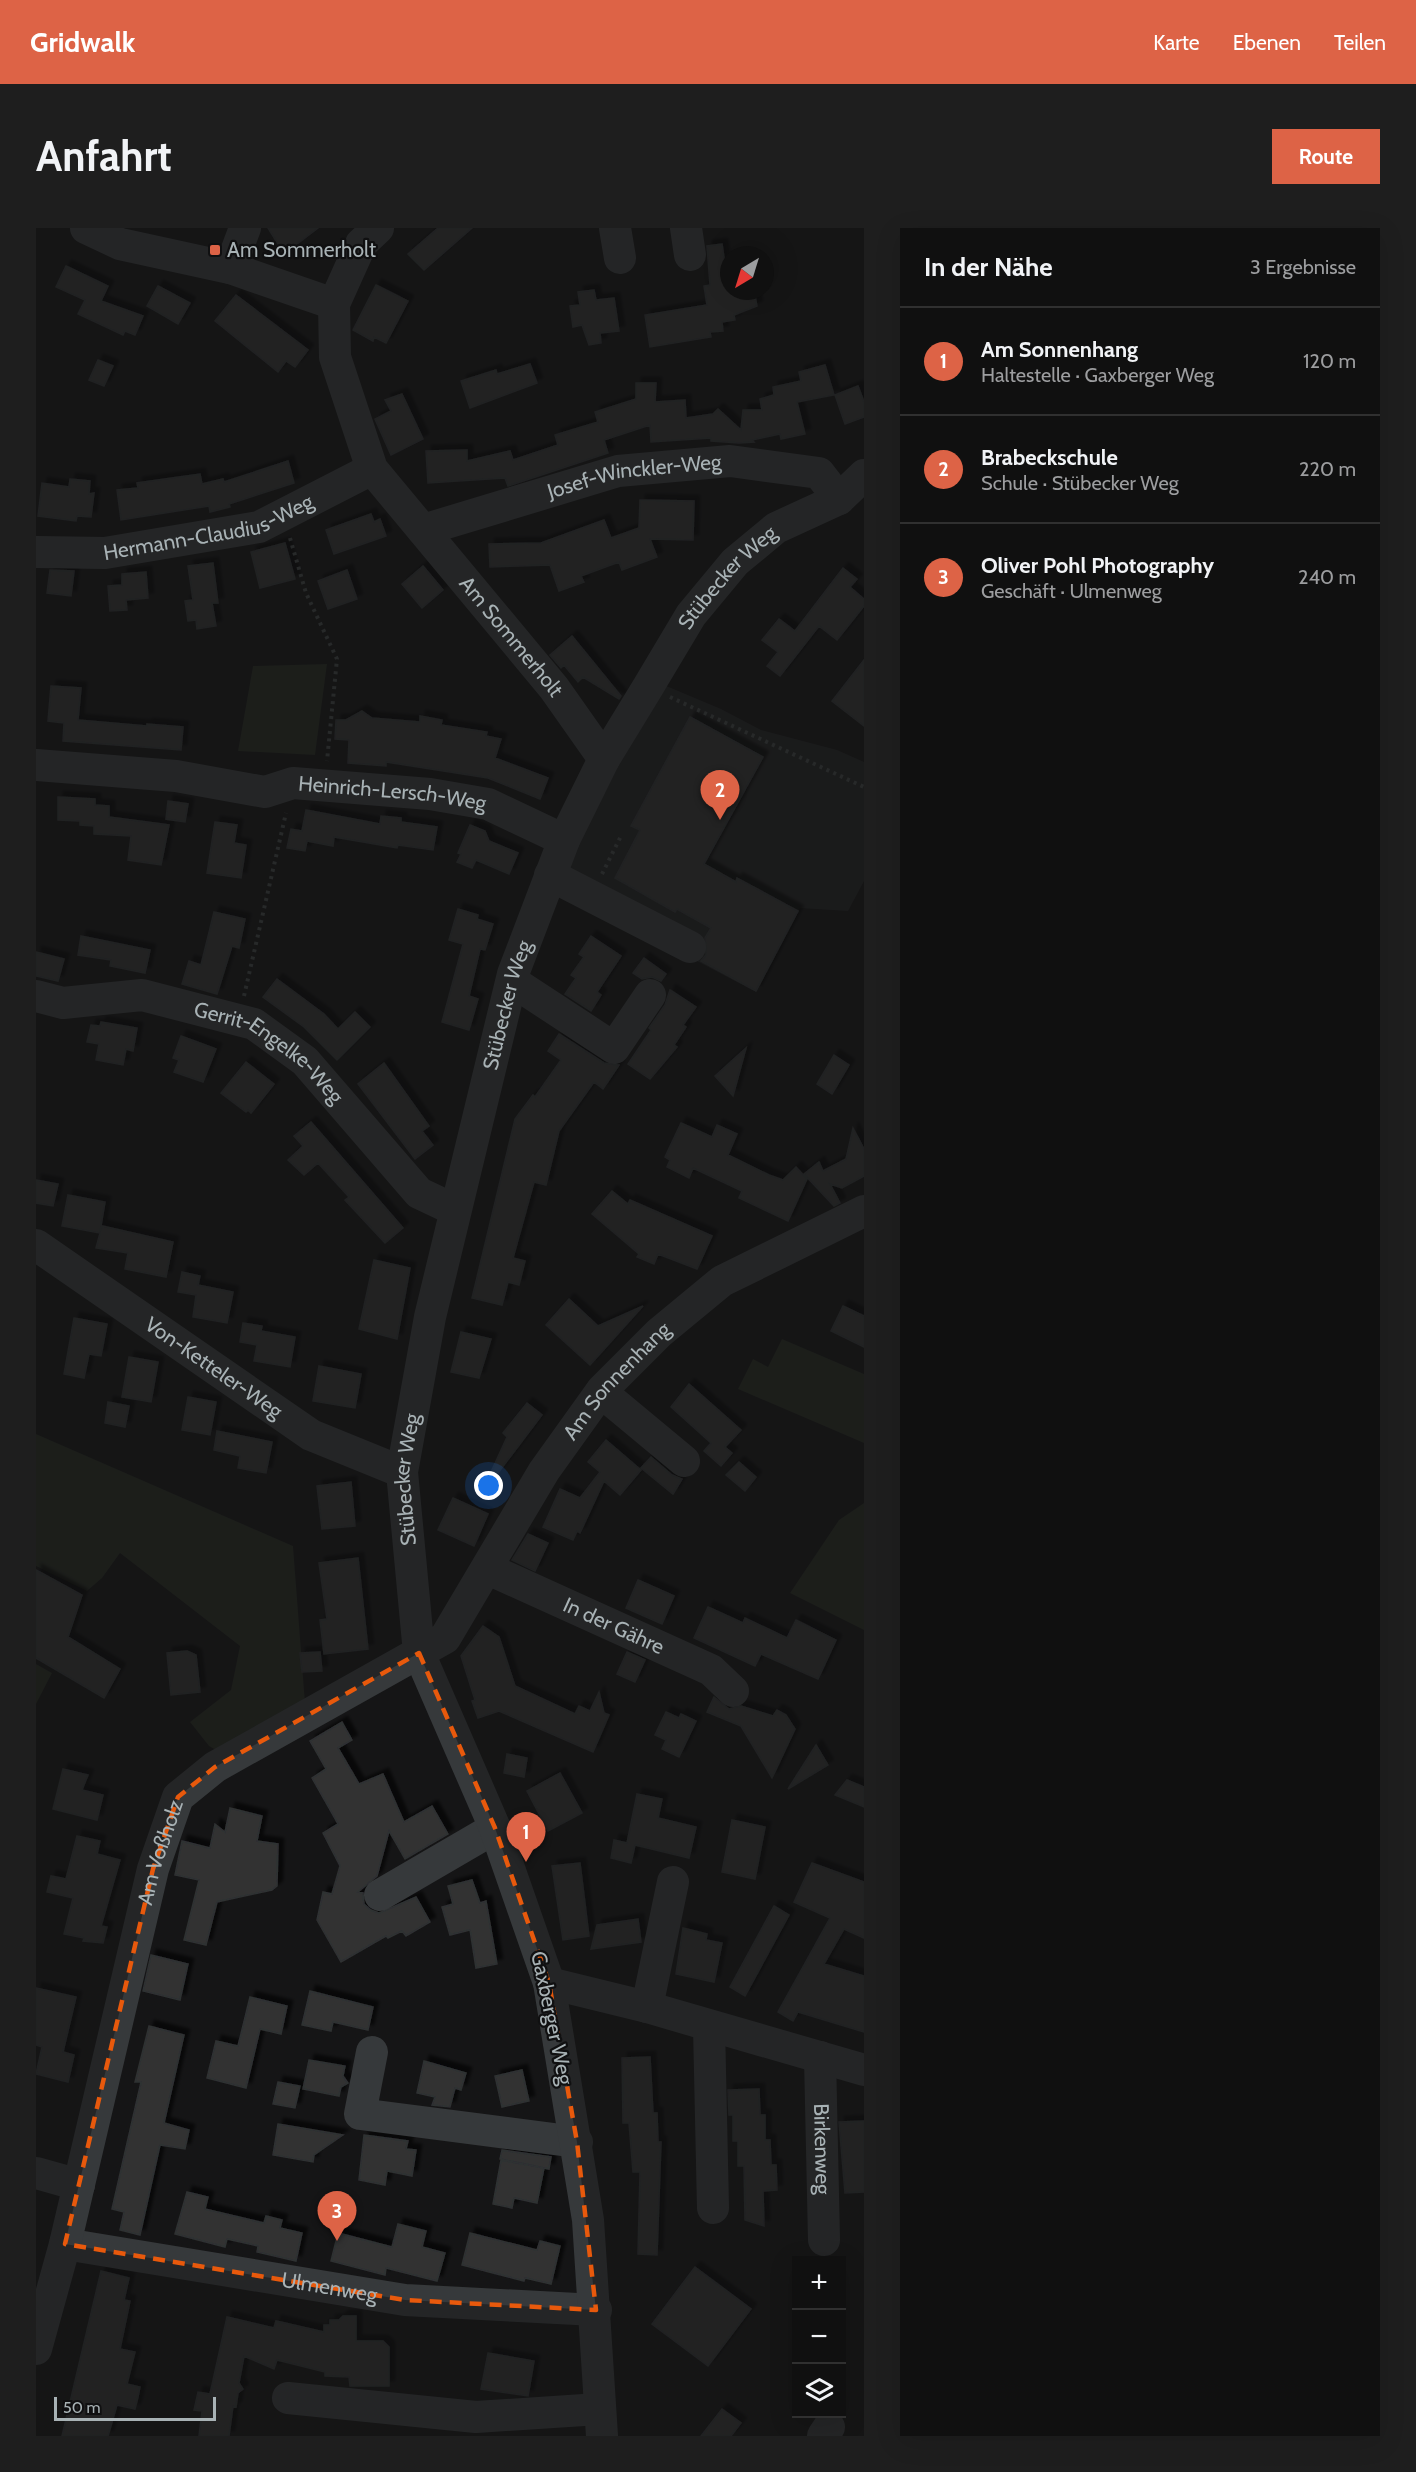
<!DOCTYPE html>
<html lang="de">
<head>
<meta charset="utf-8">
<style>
  :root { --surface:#101010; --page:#1e1e1e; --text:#f1f3f6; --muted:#9c9d9f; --line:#303030; --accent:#dd6346 }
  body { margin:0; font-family:Cabin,sans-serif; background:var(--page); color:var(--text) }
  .controls { position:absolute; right:18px; bottom:18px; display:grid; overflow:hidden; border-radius:0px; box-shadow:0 6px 24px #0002 }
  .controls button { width:54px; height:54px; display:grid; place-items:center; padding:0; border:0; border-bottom:2px solid var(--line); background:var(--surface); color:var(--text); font:30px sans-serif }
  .compass { position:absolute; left:684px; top:18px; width:54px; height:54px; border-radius:50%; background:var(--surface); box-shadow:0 6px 24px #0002; rotate:218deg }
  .scale { position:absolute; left:18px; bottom:15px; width:162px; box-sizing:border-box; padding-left:6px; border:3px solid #a8b2b5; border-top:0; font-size:16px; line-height:21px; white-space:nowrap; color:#a8b2b5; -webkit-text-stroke:4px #101011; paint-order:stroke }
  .you { position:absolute; left:453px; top:1258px; width:21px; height:21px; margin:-15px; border:4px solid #fff; border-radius:50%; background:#1a73e8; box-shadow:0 0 0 9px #1a73e833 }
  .badge { display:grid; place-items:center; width:39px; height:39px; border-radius:50%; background:var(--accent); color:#fff; font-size:20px; font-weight:700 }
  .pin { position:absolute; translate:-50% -50px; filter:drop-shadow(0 2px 3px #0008) }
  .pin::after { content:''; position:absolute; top:32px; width:21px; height:18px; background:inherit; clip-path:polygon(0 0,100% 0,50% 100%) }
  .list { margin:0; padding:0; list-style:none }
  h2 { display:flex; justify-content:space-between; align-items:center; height:78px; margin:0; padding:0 24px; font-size:26px }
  h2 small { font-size:20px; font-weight:400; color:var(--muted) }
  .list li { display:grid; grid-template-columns:39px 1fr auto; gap:18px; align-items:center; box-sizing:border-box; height:108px; padding:0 24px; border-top:2px solid var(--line) }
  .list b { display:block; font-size:22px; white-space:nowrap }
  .list p { margin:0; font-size:20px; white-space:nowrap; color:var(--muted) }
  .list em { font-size:20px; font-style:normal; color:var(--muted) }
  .icon { flex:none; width:33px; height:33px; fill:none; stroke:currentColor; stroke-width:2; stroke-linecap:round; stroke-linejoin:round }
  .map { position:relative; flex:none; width:828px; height:2208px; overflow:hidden; border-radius:0px }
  header { display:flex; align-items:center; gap:36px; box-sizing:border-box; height:84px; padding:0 30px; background:var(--accent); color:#fff }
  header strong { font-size:28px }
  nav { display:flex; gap:33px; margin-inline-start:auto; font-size:21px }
  .intro { display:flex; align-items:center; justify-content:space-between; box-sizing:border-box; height:144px; padding:0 36px }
  h1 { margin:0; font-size:42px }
  .button { padding:15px 27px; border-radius:0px; background:var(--accent); color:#fff; font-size:21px; font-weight:700 }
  main { display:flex; gap:36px; padding:0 36px }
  aside { flex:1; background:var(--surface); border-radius:0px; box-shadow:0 6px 24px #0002 }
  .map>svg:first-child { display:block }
  .built { fill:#212223 }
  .green { fill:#242821 }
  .building { fill:#303132; stroke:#2f3032; stroke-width:1.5; filter:url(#shadow) }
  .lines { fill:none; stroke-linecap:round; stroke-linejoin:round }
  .path { stroke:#3c4041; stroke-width:4; stroke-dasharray:3 4.5; stroke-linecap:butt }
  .minor { stroke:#36393b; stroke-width:32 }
  .marked { fill:none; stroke:#e8590c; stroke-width:4.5; stroke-dasharray:12 8; stroke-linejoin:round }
  .poi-dot { fill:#dd6346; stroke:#101011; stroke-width:2 }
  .labels { text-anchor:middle; stroke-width:4.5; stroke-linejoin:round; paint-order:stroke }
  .poi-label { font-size:21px; fill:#a8b2b5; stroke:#101011; text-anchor:start }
  .street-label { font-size:21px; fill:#a8b2b5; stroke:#101011 }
</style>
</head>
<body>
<header>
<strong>Gridwalk</strong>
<nav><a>Karte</a><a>Ebenen</a><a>Teilen</a></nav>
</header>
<div class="intro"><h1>Anfahrt</h1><a class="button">Route</a></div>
<main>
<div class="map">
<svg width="828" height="2208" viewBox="0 0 828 2208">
  <defs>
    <filter id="shadow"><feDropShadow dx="5.5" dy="-5.5" stdDeviation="1.5" flood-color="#0009"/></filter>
  </defs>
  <rect width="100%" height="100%" fill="#151516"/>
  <path class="built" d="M616,452l69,29 40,21 76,20 27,12v119l-16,30 -48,-3 -44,84 -209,-110z"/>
  <path class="green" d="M291,436l-12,91 -77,-4 15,-85z
    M746,1111l82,35v69l-126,-54 15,-30 15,8z
    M0,1206l257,112 12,157 -89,47 -7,-4 -19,-24 41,-32 9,-44 -120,-93 -18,25 -15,13 -51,-25z
    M828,1275v127l-74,-37 49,-73z
    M0,1436l16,9 -16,31z"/>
  <path class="building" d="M232,0h50l-34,26z
    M402,0h34l-48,42 -16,-16z
    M686,16l4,27h3v20h25l3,15 -23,9 1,5 -13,2 1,9 -13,1 1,5 -61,10 -5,-32 62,-10 -3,-19 6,-1 -3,-39z
    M30,38l42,20 -7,15 42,15 -8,19 -10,-4 -2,4 -45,-21 7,-14 -29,-13z
    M340,57l32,16 -22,42 -12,-6 -1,4 -20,-11z
    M122,58l32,17 -12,21 -31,-18z
    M558,62l2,10 18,-2 5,33 -19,2 1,10 -12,2 -7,-20 -9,2 -3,-21 10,-1 -2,-13z
    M200,67l72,55 -13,17 -9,-6 -8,11 -63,-51z
    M62,132l15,6 -9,20 -15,-6z
    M494,136l7,19 -67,25 -9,-27 35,-11 1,4z
    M789,137l9,30 -37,7 8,32 -24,5 -1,-5 -28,6 2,2 -15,1 -28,-2v-3l-60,4 -1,-17 -46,15 4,13 -100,33 -3,-8 -77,5 -2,-32 41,-1v11l43,-10 3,9 45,-15 -3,-10 43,-13 -3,-10 41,-13v-16h20l-1,19 30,-2 1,18 27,-4 5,-5 23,21 2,-20h19l-2,-11 14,-4 -1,-8 28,-6 -2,-9z
    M822,158l6,16v15l-19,7 -10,-29z
    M366,166l21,45 -32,16 -16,-36 16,-8 -6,-11z
    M252,233l6,22 -65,21 1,3 -20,5 -1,-6 -88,14 -4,-30 21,-2 -1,-5 63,-9 2,10 21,-5 1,3z
    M34,251l20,2 -1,13 5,-1 -3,24 -14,-1 -1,5 -38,-5 4,-33 27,4z
    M604,272l54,1 -1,39 -43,-1 7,18 -35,13 -3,-8 -38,14 3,6 -25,9 -9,-26 -60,2 -1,-23 52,-1 63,-23 7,18 28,-10z
    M335,286l3,8 6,-3 6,17 -52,18 -8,-24z
    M249,315l10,36 -35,9 -9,-36z
    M177,335l5,40h-6l4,23 -19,3 -1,-9 -8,1 -3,-20 8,-1 -5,-34z
    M387,338l20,24 -21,18 -20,-24z
    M807,340l14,11 -7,8 14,12v7l-27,34 -18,-14 -39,50 -13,-10 11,-14 -16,-12 17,-21 16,12z
    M14,342l24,1 -3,25 -24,-3z
    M311,342l10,29 -29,10 -10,-28z
    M110,344l2,26 -22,2 1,10 -17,1 -2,-25 14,-1v-11z
    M536,408l49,60 -2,3 -36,-22 -5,5 -14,-17 -3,3 -11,-13z
    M828,432v66l-32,-25z
    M15,458l30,2 -3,32 69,6v-2l36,3 -2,23 -118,-9 1,-18 -16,-2z
    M326,483l10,7 48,4v-6l22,4 -1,5 46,7 -1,4 15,3 -6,19 53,20 -8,21 -52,-21 -102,-16v4l-38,-3 1,-23 -14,-1 1,-19h10z
    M654,489l73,40 -59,107 32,18 1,-4 61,33 -42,80 -55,-30 5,-6 -1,-17 6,-10 -34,-19 -2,3 -60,-34 25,-48 -9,-4z
    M22,569l37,2v6l14,1v11l60,8 -8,40 -33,-5 3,-24 -37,-2v-8l-14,-1v-4l-22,-1z
    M132,573l20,3 -3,18 -19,-3z
    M270,582l74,14 1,-8 20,2v4l36,5 -4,23 -35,-5 -1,3 -63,-11 -1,9 -26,-5 -2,10 -18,-3 4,-19 11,2z
    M179,594l22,3 -3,18 12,2 -5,33 -34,-5z
    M434,597l15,6 4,10 29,12 -9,21 -33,-14 -4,8 -15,-6 4,-8 -3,-1z
    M422,681l20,6 -1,4 16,5 -8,26 -5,-1 -11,47 9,3 -9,31 -27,-8 21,-78 -14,-4z
    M178,684l31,7 -6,29 -7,-2 -15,48 -35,-10 7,-23 12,4z
    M45,708l69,14 -5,23 -35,-7 1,-6 -33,-5z
    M555,708l30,20 -24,36 4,3 -10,16 -26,-17 11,-16 -5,-3 13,-18 -5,-3z
    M0,724l28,7 -6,22 -22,-5z
    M608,730l22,16 -5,7 -9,-4 -10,2 -9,-6z
    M241,751l47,35 14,15 17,-17 15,15 -33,33 -33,-33 -41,-30z
    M634,762l26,17 -13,18 3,2 -12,18 3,2 -27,32 -22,-15 23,-34 -2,-2 16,-23z
    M65,794l36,6 -4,23 -7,-2 -3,16 -27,-5 3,-16 -12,-2 4,-17 9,1z
    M523,806l45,29 15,2 -16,24 -9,-7 -35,49 -13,54 -12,-3 -21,76 12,3 -6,24 -11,-3 -6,23 -30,-7 43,-179 18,-24 2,2 26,-37 -13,-9z
    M145,808l35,13 -13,33 -29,-10 5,-12 -6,-2z
    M710,820l-13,48 -18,-20z
    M798,827l15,10 -17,29 -15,-10z
    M210,834l28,22 -23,29 -3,-3 -2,2 -25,-19z
    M348,835l45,63 -7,5 11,14 -18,14 -57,-75z
    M275,894l92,106 -18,15 -40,-43 4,-3 -31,-34 -14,12 -16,-15 15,-14 -9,-10z
    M645,895l31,14 5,-12 20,9 -9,21 41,20 14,5 13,-13 11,12 -19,42 -49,-23 3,-7 -49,-23 -4,10 -22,-11 3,-7 -5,-3z
    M817,900l11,21v27l-22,12 -12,-4 10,19 -6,3 -30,-32 15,-12 4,9 23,-12z
    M0,952l22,4 -5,22 -17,-3z
    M576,963l16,13 2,-4 82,36 -15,33 -39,-15 -4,10 -17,-7 2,-3 -47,-40z
    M32,967l37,7 -5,30 2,-6 71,16 -7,35 -41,-8 3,-16 -32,-5 4,-15 -38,-7z
    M338,1032l36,8 -13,71 -38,-10z
    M146,1044l18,4 -2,9 35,7 -6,31 -34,-6 3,-22 -18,-3z
    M533,1071l29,27 45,-20 -53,59 -44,-40z
    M807,1078l21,10v31l-33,-16z
    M38,1090l33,6 -6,32 -12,-2 -5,24 -20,-4z
    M207,1095l19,3 -1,5 34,6 -5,30 -36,-6 3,-16 -17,-3z
    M425,1104l30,7 -12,39 -28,-6z
    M93,1129l29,5 -7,40 -29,-5z
    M283,1138l42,8 -6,34 -42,-7z
    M653,1156l52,46 -16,17 7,6 -11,13 -17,-15 7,-8 -40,-36z
    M152,1169l28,5 -6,33 -28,-5z
    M72,1174l21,4 -4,21 -20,-4z
    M491,1175l15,12 -44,58 -6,-3 15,-33 -4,-4z
    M181,1203l55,11 -6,31 -28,-5 2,-12 -26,-6z
    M570,1212l35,30 -21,25 -16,-14 -24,52 -3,-2 -4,9 -30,-13 17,-38 20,9 20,-26 -12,-10z
    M615,1229l21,18 10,4 -9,15 -32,-26z
    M703,1234l17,15 -11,14 -19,-16z
    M315,1254l4,44 -33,3 -5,-43z
    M417,1270l35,16 -14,32 -36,-16z
    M492,1306l20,9 -13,28 -23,-11z
    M322,1330l10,91 -44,5 -4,-34 7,-1 -8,-56z
    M0,1342l46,25 -14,42 52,32 -16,29 -68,-40z
    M602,1352l36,16 -12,28 -36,-16z
    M672,1379l35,16 2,-5 42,20 9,-18 40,20 -18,39 -57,-25 -6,12 -61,-28z
    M447,1398l16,11 16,49 60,28 4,-8 11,5 9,-19 5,21 5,2 -16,37 -94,-41 -21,7 -6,-17 3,-1 -14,-44z
    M151,1423l9,4 4,37 -29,3 -4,-42z
    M284,1424l2,19 -20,1 -2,-19z
    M591,1424l18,8 -10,22 -18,-8z
    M678,1469l15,12 12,-3 32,10 4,-6 9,5 9,14 -23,49 -31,-52 -34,-14z
    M630,1484l13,6 2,-4 15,7 -17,36 -17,-8 4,-9 -11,-5z
    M306,1494l10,18 -14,8 21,36 24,-10 21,48 28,-16 16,28 -43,25 -16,-28 -12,45 -19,16 5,1 1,11 7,6 8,3 37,-16 14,25 -24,14 -4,-5 -14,7 -2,-2 -45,26 -24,-42 6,-28 9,2 8,-28 -17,-33 15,-9 -26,-46 14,-9 -16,-28z
    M780,1517l12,20 -40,24z
    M471,1526l20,4 -3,19 -20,-4z
    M27,1541l25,6 -6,15 21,5 -6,25 -44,-11z
    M524,1545l22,40 -34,18 -21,-40z
    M811,1552l17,7v20l-29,-12z
    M601,1566l25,5 -4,19 38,9 -7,31 -54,-13 -4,18 -20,-5 3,-18 13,3z
    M194,1580l32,8 -5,25 21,3 -1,42 -5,4 -55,12 -11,43 -22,-5 15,-60 -24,-5 7,-34 28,7 5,-24 10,8z
    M696,1592l33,7 -10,52 -33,-7z
    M41,1608l23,5 -3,13 23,6 -19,66 6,1 -4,16 -20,-2 1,-3 -20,-4 9,-36 -26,-6 4,-16 15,3z
    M544,1635l9,73 -26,4 -11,-74z
    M776,1635l52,19v56l-20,-9 -20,35 40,12v56l-66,-20 -5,9 -15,-9 52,-94 -36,-16z
    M436,1652l8,23 6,-2 11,63 -21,4 -6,-38 -20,5 -8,-28 11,-3 -5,-18z
    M738,1678l15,9 -44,81 -15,-9z
    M602,1691l3,23 -50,7 6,-24z
    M647,1700l24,6 -1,6 16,3 -8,39 -38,-8z
    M115,1727l37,9 -8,36 -37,-9z
    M0,1760l40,9 -13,55 11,3 -6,27 -32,-8 6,-27 -6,-2z
    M274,1763l63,16 -5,23 -35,-8 -2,9 -29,-6z
    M214,1769l37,9 -6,28 -21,-5 -14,59 -39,-10 9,-37 22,5z
    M113,1798l35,9 -20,88 25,7 -4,19 -25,-4 -20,90 -20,-5 4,-18 -12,-3 29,-127h-6z
    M614,1829l3,56h4l1,29h3l-4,113 -19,-1 2,-82h-7l-4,-49h-6l-1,-65z
    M273,1832l36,6 -2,10 5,7 -7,4 -2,9 -36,-7z
    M388,1833l42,12 -5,17 -6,-2 -5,19 -18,-2 3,-8 -18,-4z
    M486,1842l7,31 -27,6 -7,-31z
    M242,1854l22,4 -5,22 -22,-4z
    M723,1861l1,26h5v25h5l1,25h5l1,25 -14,1 1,35 -19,-6 -1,-54h-6v-25h-5v-26h-4l-1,-25z
    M828,1893v71l-19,1 -6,-71z
    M242,1896l65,11 -29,20 -1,7 -40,-7z
    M328,1907l44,6 -2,8 10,1 -4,26 -25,-5 -2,14 -26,-5z
    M466,1922l49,7 -2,12 -49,-10z
    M465,1932l43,8 -7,35 -23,-5 -2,10 -19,-4z
    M151,1964l21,5 -3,12 59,14 2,-7 16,4 -2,8 22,5 -6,28 -39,-9 1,-6 -31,-7 -2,8 -50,-13z
    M362,1996l28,7 -4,16 23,6 -8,28 -51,-13 -1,7 -54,-14 7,-28 54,14z
    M434,2005l67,17 3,-9 20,5 -9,38 -26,-6 -1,3 -62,-16z
    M659,2039l56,42 -43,57 -56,-42z
    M65,2043l28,7 -5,22 6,1 -10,48 15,3 -8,32 13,3 -2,10 -3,12 -18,-4 -9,31h-46z
    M307,2088h13v25h27l6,6v39h-39l-1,-9 -24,-1v-4l-48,-12 -3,9 -30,-13 -5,27 4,6 -5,4 -2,14 -3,-1 -4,30h-30l3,-25 -8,-1 4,-18 12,2 17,-77 47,11 2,-7 48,11v-7h6v-5h9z
    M452,2125l46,8 -6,35 -47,-7z
    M686,2181l19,14 -10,13h-30z"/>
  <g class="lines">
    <path class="path" d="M254,310l16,55 31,66 -10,102
      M634,469l194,90
      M566,646l20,-40
      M208,768l42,-183"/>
    <g class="minor">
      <path d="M50,0l34,16 110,24 104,36"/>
      <path id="s1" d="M342,0l-17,16 -27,60 1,53 37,112 182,219 50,71"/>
      <path d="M579,0l5,30"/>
      <path d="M650,0l4,27"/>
      <path d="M194,40l15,-40"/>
      <path id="s2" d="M387,302l195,-59 112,-10 89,12 20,26"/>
      <path id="s3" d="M0,324l69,1 154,-26 113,-58"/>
      <path id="s4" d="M0,537l140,11 89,16 28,-9 137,11 58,10 76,36"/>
      <path d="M514,647l140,72"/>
      <path d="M476,753l102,67 36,-53"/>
      <path id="s5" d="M0,768l27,7 79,-8 112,29 51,37 114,132 36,17"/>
      <path id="s6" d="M0,1017l275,190 91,37"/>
      <path d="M565,1164l83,69"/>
      <path id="s7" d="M452,1341l223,101 22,21"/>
      <path d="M344,1667l115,-67"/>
      <path d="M513,1755l98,24 217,63"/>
      <path d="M611,1779l26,-125"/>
      <path d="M673,1798l4,182"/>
      <path d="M336,1824l-12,62 217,28"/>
      <path id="s8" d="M784,1829l4,183"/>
      <path d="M0,1945l43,12"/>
      <path id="s9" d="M29,2016l340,56 191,10"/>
      <path id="s10" d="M0,2121l29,-105 88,-375 25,-72 37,-30 230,-129 99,-167 58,-81 57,-57 63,-52 142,-70"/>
      <path d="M252,2170l188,19 123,-8"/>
      <path id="s11" d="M566,2208l-14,-216 -39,-237 -54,-155 -76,-175 -17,-181 28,-155 83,-343 51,-134 40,-81 44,-72 43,-72 44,-53 41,-34 63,-29 25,-24"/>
      <path d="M787,2208l6,-9"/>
    </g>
  </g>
  <path d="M0 0H828V2208H0ZM383,1425l76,175 54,155 28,159 19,168 -191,-10 -340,-56 88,-375 25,-72 37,-30z" fill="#151516" fill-opacity=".55" fill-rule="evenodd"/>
  <path class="marked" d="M383,1425l76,175 54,155 28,159 19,168 -191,-10 -340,-56 88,-375 25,-72 37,-30z"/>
  <rect class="poi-dot" x="173" y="16" width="12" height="12" rx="3"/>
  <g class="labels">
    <g class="poi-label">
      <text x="191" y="29">Am Sommerholt</text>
    </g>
    <g class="street-label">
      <text dy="7" stroke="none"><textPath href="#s2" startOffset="219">Josef-Winckler-Weg</textPath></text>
      <text dy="7" stroke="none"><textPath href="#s3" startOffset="176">Hermann-Claudius-Weg</textPath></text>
      <text dy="7" stroke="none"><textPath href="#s11" startOffset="1958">Stübecker Weg</textPath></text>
      <text dy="7" stroke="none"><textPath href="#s1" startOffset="478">Am Sommerholt</textPath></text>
      <text dy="7" stroke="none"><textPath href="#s4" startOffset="360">Heinrich-Lersch-Weg</textPath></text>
      <text dy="7" stroke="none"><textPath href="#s11" startOffset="1472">Stübecker Weg</textPath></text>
      <text dy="7" stroke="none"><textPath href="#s5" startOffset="250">Gerrit-Engelke-Weg</textPath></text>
      <text dy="7" stroke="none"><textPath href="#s6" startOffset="216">Von-Ketteler-Weg</textPath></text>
      <text dy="7" stroke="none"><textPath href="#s10" startOffset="1192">Am Sonnenhang</textPath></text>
      <text dy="7" stroke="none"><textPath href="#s11" startOffset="986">Stübecker Weg</textPath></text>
      <text dy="7" stroke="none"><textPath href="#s7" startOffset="138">In der Gähre</textPath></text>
      <text dy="7" stroke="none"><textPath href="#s10" startOffset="512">Am Voßholz</textPath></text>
      <text transform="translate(516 1790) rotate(78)" y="7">Gaxberger Weg</text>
      <text dy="7" stroke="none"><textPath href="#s8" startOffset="92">Birkenweg</textPath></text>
      <text dy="7" stroke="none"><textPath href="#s9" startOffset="268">Ulmenweg</textPath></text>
    </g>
  </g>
</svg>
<div class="controls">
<button>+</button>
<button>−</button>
<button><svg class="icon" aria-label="layers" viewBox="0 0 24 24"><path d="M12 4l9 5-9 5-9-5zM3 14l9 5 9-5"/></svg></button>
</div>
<svg class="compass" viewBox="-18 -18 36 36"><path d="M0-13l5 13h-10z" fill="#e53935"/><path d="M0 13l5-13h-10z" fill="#9c9d9f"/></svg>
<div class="scale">50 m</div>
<div class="you"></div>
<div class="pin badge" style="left:490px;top:1634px">1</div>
<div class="pin badge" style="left:684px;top:592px">2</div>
<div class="pin badge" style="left:301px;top:2013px">3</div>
</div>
<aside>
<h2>In der Nähe<small>3 Ergebnisse</small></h2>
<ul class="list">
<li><span class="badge">1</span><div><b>Am Sonnenhang</b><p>Haltestelle · Gaxberger Weg</p></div><em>120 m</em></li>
<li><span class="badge">2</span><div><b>Brabeckschule</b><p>Schule · Stübecker Weg</p></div><em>220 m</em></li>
<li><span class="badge">3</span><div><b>Oliver Pohl Photography</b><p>Geschäft · Ulmenweg</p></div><em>240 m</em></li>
</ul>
</aside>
</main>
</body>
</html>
